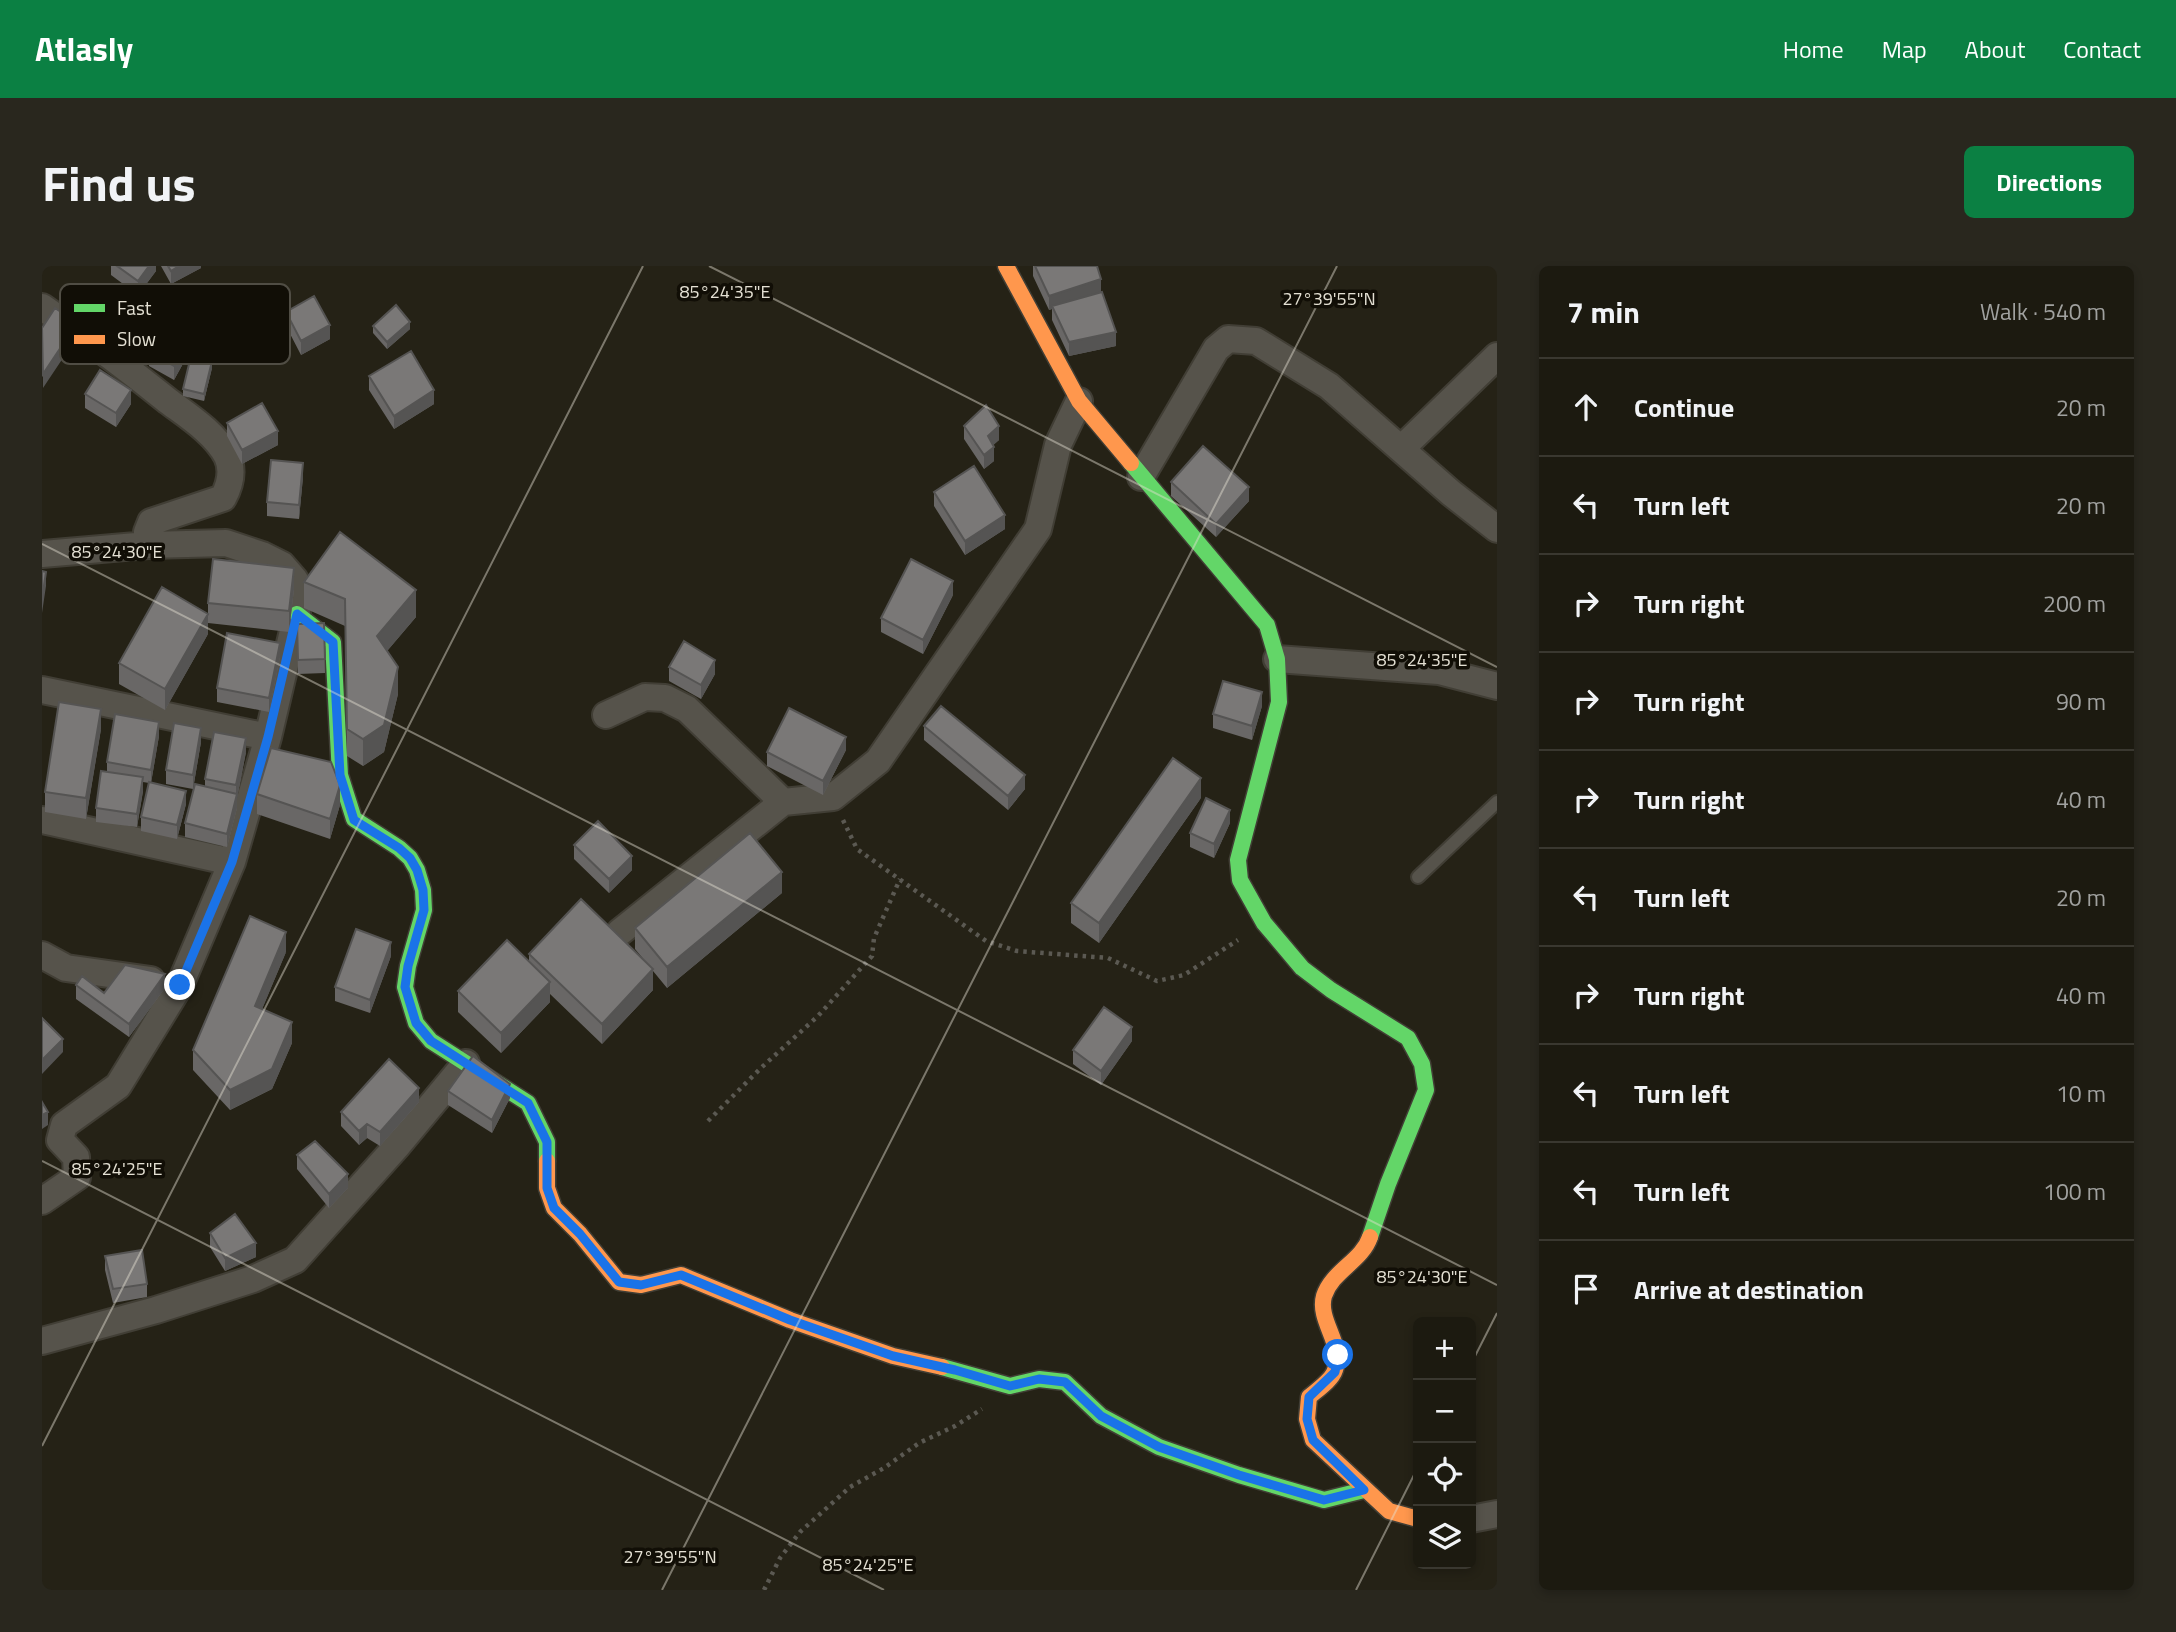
<!DOCTYPE html>
<html lang="en">
<head>
<meta charset="utf-8">
<style>
  :root { --surface:#1c1a10; --page:#29271e; --text:#f1f3f6; --muted:#a0a19f; --line:#3a3830; --accent:#0b8043 }
  body { margin:0; font-family:"Titillium Web",sans-serif; background:var(--page); color:var(--text) }
  .controls { position:absolute; right:21px; bottom:21px; display:grid; overflow:hidden; border-radius:10px; box-shadow:0 4px 10px #0003 }
  .controls button { width:63px; height:63px; display:grid; place-items:center; padding:0; border:0; border-bottom:2px solid var(--line); background:var(--surface); color:var(--text); font:35px sans-serif }
  .stop { position:absolute; width:21px; height:21px; margin:-16px; border:5px solid #1a73e8; border-radius:50%; background:#fff }
  .stop.end { background:#1a73e8; border-color:#fff; box-shadow:0 2px 7px #0008 }
  .list { margin:0; padding:0; list-style:none }
  h2 { display:flex; justify-content:space-between; align-items:center; height:91px; margin:0; padding:0 28px; font-size:30px }
  h2 small { font-size:23px; font-weight:400; color:var(--muted) }
  .list li { display:grid; grid-template-columns:46px 1fr auto; gap:21px; align-items:center; box-sizing:border-box; height:98px; padding:0 28px; border-top:2px solid var(--line) }
  .list b { display:block; font-size:26px; white-space:nowrap }
  .list em { font-size:23px; font-style:normal; color:var(--muted) }
  .icon { flex:none; width:38px; height:38px; fill:none; stroke:currentColor; stroke-width:2; stroke-linecap:round; stroke-linejoin:round }
  .map { position:relative; flex:none; width:1455px; height:1324px; overflow:hidden; border-radius:10px }
  header { display:flex; align-items:center; gap:42px; box-sizing:border-box; height:98px; padding:0 35px; background:var(--accent); color:#fff }
  header strong { font-size:33px }
  nav { display:flex; gap:38px; margin-inline-start:auto; font-size:24px }
  .intro { display:flex; align-items:center; justify-content:space-between; box-sizing:border-box; height:168px; padding:0 42px }
  h1 { margin:0; font-size:49px }
  .button { padding:18px 32px; border-radius:10px; background:var(--accent); color:#fff; font-size:24px; font-weight:700 }
  main { display:flex; gap:42px; padding:0 42px }
  aside { flex:1; background:var(--surface); border-radius:10px; box-shadow:0 4px 10px #0003 }
  .map>svg:first-child { display:block }
  .lines { fill:none; stroke-linecap:round; stroke-linejoin:round }
  .lane-casing { stroke:#413e35; stroke-width:16 }
  .street-casing { stroke:#413e35; stroke-width:30 }
  .fast-casing { stroke:#413e35; stroke-width:19 }
  .slow-casing { stroke:#413e35; stroke-width:19 }
  .path { stroke:#5b5952; stroke-width:4.5; stroke-dasharray:3.5 5; stroke-linecap:butt }
  .lane { stroke:#56534b; stroke-width:12 }
  .street { stroke:#56534b; stroke-width:26 }
  .fast { stroke:#63d668; stroke-width:16 }
  .slow { stroke:#ff974d; stroke-width:16 }
  .wall { fill:#696766 }
  .shaded-wall { fill:#555453 }
  .building { fill:#7a7877; stroke:#555453; stroke-width:2 }
  .route { stroke:#1a73e8; stroke-width:9 }
  .ticks { fill:none; stroke:#e4e0d3; stroke-width:2; stroke-opacity:0.45 }
  .key { fill:#110e06; stroke:#504d44; stroke-width:2 }
  .key-label { font-size:19px; fill:#e4e0d3 }
  .ticks-label { font-size:18px; text-anchor:middle; fill:#e4e0d3; stroke:#110e06; stroke-width:7; stroke-linejoin:round; paint-order:stroke }
</style>
</head>
<body>
<header>
<strong>Atlasly</strong>
<nav><a>Home</a><a>Map</a><a>About</a><a>Contact</a></nav>
</header>
<div class="intro"><h1>Find us</h1><a class="button">Directions</a></div>
<main>
<div class="map">
<svg width="1455" height="1324" viewBox="0 0 1455 1324">
  <rect width="100%" height="100%" fill="#252216"/>
  <g class="lines">
    <g class="lane-casing">
      <path id="lane" d="M1376,611l79,-75"/>
    </g>
    <g class="street-casing">
      <path id="street" d="M0,41c43,30 85,61 126,94 20,15 47,32 59,55 7,15 3,29 -4,42l-72,24 -4,10 1,13
        M1359,183l96,-93
        M1099,211l75,-128 12,-10 28,2 73,45 122,107 46,36
        M0,288l106,-9 78,-2 36,12 20,10 13,15 2,34 -29,123 -36,125 -52,123 -62,101 -54,39 -4,15 16,17 1,20 -35,24
        M1235,393l162,12 58,15
        M0,424l226,47
        M564,449l39,-18 20,1 22,11 96,93
        M0,554l190,42
        M578,666l163,-130 50,-5 45,-36 160,-232 20,-84 21,-44
        M0,689l24,13 85,12
        M0,1075l114,-31 97,-31 42,-19 103,-115 68,-82
        M1429,1253l26,-5"/>
    </g>
    <g class="fast-casing">
      <path id="fast" d="M1089,197l136,162 10,34 2,43 -41,158 2,20 24,43 38,45 29,22 77,48 14,26 4,26 -38,94 -18,53
        M255,348l36,28 7,133 14,44 45,29 11,10 7,12 6,20 1,20 -16,56 -3,21 11,36 15,18 97,62 19,39v19
        M900,1101l68,19 29,-7 26,3 36,34 58,31 80,28 85,25 40,-10"/>
    </g>
    <g class="slow-casing">
      <path id="slow" d="M964,0l73,135 52,62
        M505,895v27l7,20 26,26 39,48 22,3 40,-10 109,45 103,36 49,11
        M1328,971c-8,24 -38,34 -46,59 -7,25 21,49 11,74 -3,10 -18,20 -26,27l-2,22 6,21 76,71 29,8"/>
    </g>
    <path class="path" d="M801,554l14,29 129,92 31,10 91,7 49,23 27,-6 54,-35
      M666,855l54,-54 56,-51 54,-60 2,-18 26,-59
      M722,1324l16,-32 20,-26 50,-45 34,-19 35,-25 36,-17 27,-17"/>
    <use href="#lane" class="lane"/>
    <use href="#street" class="street"/>
    <use href="#fast" class="fast"/>
    <use href="#slow" class="slow"/>
  </g>
  <path class="wall" d="M69,0h45v5l-18,24 -27,-20z
    M119,0h40v2l-30,16z
    M991,0h64l4,26 15,54 -47,10 -17,-36v-11l-3,1 -16,-34z
    M244,46l44,27 -29,16 -15,-29z
    M64,49l53,17 -15,22 -38,-25z
    M331,60l37,3 -23,20 -14,-16z
    M148,85l-16,29 -25,-14v-14z
    M170,102l-8,33 -21,-5v-7z
    M327,110l65,28 -40,25 -25,-39z
    M43,128l46,10 -15,23 -31,-19z
    M185,157l51,22 -36,19 -15,-28z
    M922,160l35,14 -6,5 1,16 -10,8 -20,-30z
    M261,211l-4,42 -32,-3v-14z
    M1129,216l78,19 -33,36 -45,-41z
    M892,226l71,37 -40,26 -31,-49z
    M262,316l112,35 -29,34 11,43 -14,58 -21,14 -16,-10 -2,-130 -41,-18z
    M252,323l-5,43 -81,-9v-20z
    M911,329l-30,59 -42,-22v-14z
    M282,357l1,50 -27,1 -1,-50z
    M166,368l-43,76 -46,-26v-21z
    M238,391l-11,55 -52,-10v-14z
    M627,401l46,7 -14,25 -32,-18z
    M1220,440l-10,34 -39,-12v-14z
    M882,460l101,63 -17,21 -84,-70z
    M59,463l-15,90 -41,-7v-20z
    M117,470l-8,47 35,21 -9,35 -36,-8v-14l8,-34 -6,-1v9l-6,36 -41,-5v-14l11,-36v-10z
    M159,476l-8,47 -27,-5v-14z
    M804,484l-23,45 -56,-29v-14z
    M204,486l-9,46v10l-10,39 -42,-10v-14l20,-36v-8z
    M215,528l83,11 -10,34 -73,-25z
    M1159,532l-102,145 -28,-20v-20z
    M1188,557l-16,35 -24,-11v-14z
    M532,579l58,25 -23,23 -35,-34z
    M740,627l-115,95 -14,-17v19l-51,54 -52,-50v8l-49,51 -43,-41v-21l71,-29v-8l116,7 -10,-12v-21z
    M244,686l-24,57 30,34 -20,46 -42,21 -37,-40v-20z
    M349,690l-21,57 -35,-12v-14z
    M34,719l28,8 61,-5 -36,49 -53,-38z
    M1090,775l-31,44 -28,-21v-14z
    M406,825l62,7 -18,35 -44,-28z
    M377,836l-39,44 -13,-8 -8,7 -18,-19v-14z
    M255,889l51,33 -19,20 -32,-39z
    M168,967l46,24 -31,14 -15,-24z
    M63,990l42,28v13l-34,6 -8,-33z"/>
  <path class="shaded-wall" d="M107,0h7v5l-18,24v-14z
    M137,0h22v2l-30,16v-13z
    M1059,13v14l-49,13v3l-3,1v-14z
    M117,52v14l-15,22v-14z
    M368,56v7l-23,20v-7z
    M35,57v14l-34,51v-14z
    M288,59v14l-29,16v-14z
    M1074,66v14l-47,10v-14z
    M148,71v14l-16,29v-14z
    M170,95v7l-8,33v-7z
    M89,124v14l-15,23v-14z
    M392,124v14l-40,25v-13z
    M957,160v14l-11,10v-14z
    M236,165v14l-36,19v-14z
    M952,181v14l-10,8v-14z
    M261,197v14l-4,42v-14z
    M1207,221v14l-33,36v-13z
    M963,249v14l-40,26v-14z
    M252,302v21l-5,43v-21z
    M4,306v14l-4,27v-14z
    M911,315v14l-30,59v-14z
    M374,324v27l-39,46v-27z
    M166,348v20l-43,76v-21z
    M238,377v14l-11,55v-14z
    M673,394v14l-14,25v-14z
    M356,401v27l-14,58 -21,14v-27z
    M1220,426v14l-10,34v-14z
    M59,443v20l-15,90v-21z
    M117,456v14l-8,47v-13z
    M159,462v14l-8,47v-14z
    M804,471v13l-23,45v-14z
    M204,472v14l-9,46v10l-10,39v-13l9,-39v-10z
    M983,509v14l-17,21v-14z
    M101,511v14l-6,36v-13z
    M1159,512v20l-102,145v-20z
    M298,519v20l-10,34v-20z
    M144,525v13l-9,35v-14z
    M1188,544v13l-16,35v-14z
    M590,590v14l-23,23v-14z
    M740,606v21l-115,95v-21z
    M244,666v20l-31,74v-20z
    M349,676v14l-21,57v-13z
    M611,703v21l-51,54v-20z
    M123,708v14l-36,49v-13z
    M508,716v20l-49,51v-20z
    M250,756v21l-20,46 -42,21v-20z
    M1090,761v14l-31,44v-14z
    M21,773v13l-21,22v-14z
    M468,818v14l-18,35v-13z
    M377,822v14l-39,44v-14z
    M6,846v13l-6,4v-14z
    M325,858v14l-8,7v-14z
    M306,908v14l-19,20v-14z
    M214,977v14l-31,14v-13z"/>
  <path class="building" d="M75,0h32l-11,15z
    M126,0h11l-8,5z
    M993,0h62l4,13 -52,17z
    M1060,26l14,40 -47,10 -17,-36z
    M272,30l16,29 -29,16 -15,-29z
    M354,39l14,17 -23,20 -14,-16z
    M13,42l22,15 -34,51 -1,-46z
    M122,57l26,14 -16,29 -25,-14z
    M369,85l23,39 -40,26 -25,-40z
    M149,90l21,5 -8,33 -21,-5z
    M58,104l31,20 -15,23 -31,-19z
    M220,137l16,28 -36,19 -15,-27z
    M944,139l13,21 -11,10 6,11 -10,8 -20,-29z
    M1161,180l46,41 -33,37 -45,-42z
    M229,194l32,3 -4,42 -32,-3z
    M932,200l31,49 -40,26 -31,-49z
    M298,266l76,58 -39,46 21,31 -14,58 -21,14 -16,-10 -2,-130 -41,-17z
    M171,293l81,9 -5,43 -81,-8z
    M869,293l42,22 -30,59 -42,-22z
    M0,305l4,1 -4,27z
    M120,321l46,27 -43,75 -46,-26z
    M282,357l1,36 -27,1 -1,-36z
    M185,367l53,10 -11,55 -52,-10z
    M642,375l31,19 -14,25 -32,-18z
    M1181,415l39,11 -10,34 -39,-12z
    M17,436l42,7 -15,89 -41,-6z
    M899,440l84,69 -17,21 -84,-70z
    M747,442l57,29 -23,44 -56,-29z
    M73,448l44,8 -8,48 -44,-8z
    M132,457l27,5 -8,47 -27,-5z
    M172,466l32,6 -10,47 -31,-6z
    M229,482l60,14 9,23 -10,34 -73,-25z
    M1131,492l28,20 -102,145 -28,-20z
    M59,505l42,6 -6,37 -41,-6z
    M107,516l37,9 -9,34 -36,-8z
    M153,518l42,10 -10,40 -42,-11z
    M1164,532l24,12 -16,34 -24,-11z
    M556,555l34,35 -23,23 -35,-34z
    M708,567l32,39 -115,95 -32,-39z
    M539,633l72,70 -51,55 -73,-70z
    M208,650l36,16 -31,74 37,16 -20,47 -42,21 -37,-40z
    M314,663l35,13 -21,58 -35,-13z
    M465,674l43,42 -49,51 -43,-42z
    M83,699l40,9 -36,50 -53,-39 6,-9 22,17z
    M1062,741l28,20 -31,44 -28,-21z
    M0,752l21,21 -21,21z
    M431,790l37,28 -18,36 -44,-29z
    M347,793l30,29 -39,44 -13,-8 -8,7 -18,-19z
    M0,836l6,10 -6,3z
    M273,875l33,33 -19,20 -32,-39z
    M193,948l21,29 -31,15 -15,-25z
    M100,984l5,34 -34,5 -8,-33z"/>
  <g class="lines">
    <path class="route" d="M138,719l52,-123 36,-125 29,-123 36,28 7,133 14,45 45,28 11,10 7,12 6,20 1,20 -16,56 -3,21 11,36 15,18 97,62 19,39v46l7,20 26,26 39,48 22,3 40,-10 109,45 103,36 62,14 55,16 29,-7 26,3 36,34 58,31 80,28 85,25 40,-10 -51,-50 -6,-21 2,-22 26,-25 3,-17"/>
  </g>
  <path class="ticks" d="M667,0l788,401M0,278l1455,741M0,895l842,429M1429,1098l26,-51M0,1180l601,-1180M620,1324l675,-1324M1314,1324l62,-123"/>
  <rect x="18" y="18" width="230" height="80" rx="10" class="key"/>
  <rect x="32" y="38" width="31" height="8" fill="#63d668"/>
  <rect x="32" y="69" width="31" height="9" fill="#ff974d"/>
  <g class="key-label">
    <text x="75" y="49">Fast</text>
    <text x="75" y="80">Slow</text>
  </g>
  <g class="ticks-label">
    <text x="683" y="32">85°24'35"E</text>
    <text x="1287" y="39">27°39'55"N</text>
    <text x="75" y="292">85°24'30"E</text>
    <text x="1380" y="400">85°24'35"E</text>
    <text x="75" y="909">85°24'25"E</text>
    <text x="1380" y="1017">85°24'30"E</text>
    <text x="628" y="1297">27°39'55"N</text>
    <text x="826" y="1305">85°24'25"E</text>
  </g>
</svg>
<div class="controls">
<button>+</button>
<button>−</button>
<button><svg class="icon" aria-label="locate" viewBox="0 0 24 24"><circle cx="12" cy="12" r="6"/><path d="M12 2v4M12 18v4M2 12h4M18 12h4"/></svg></button>
<button><svg class="icon" aria-label="layers" viewBox="0 0 24 24"><path d="M12 4l9 5-9 5-9-5zM3 14l9 5 9-5"/></svg></button>
</div>
<div class="stop" style="left:1296px;top:1089px"></div>
<div class="stop end" style="left:138px;top:719px"></div>
</div>
<aside>
<h2>7 min<small>Walk · 540 m</small></h2>
<ul class="list">
<li><svg class="icon" aria-label="ahead" viewBox="0 0 24 24"><path d="M12 20V5M6 11l6-6 6 6"/></svg><div><b>Continue</b></div><em>20 m</em></li>
<li><svg class="icon" aria-label="left" viewBox="0 0 24 24"><path d="M17 20v-9H6M10 6l-5 5 5 5"/></svg><div><b>Turn left</b></div><em>20 m</em></li>
<li><svg class="icon" aria-label="right" viewBox="0 0 24 24"><path d="M7 20v-9h11M14 6l5 5-5 5"/></svg><div><b>Turn right</b></div><em>200 m</em></li>
<li><svg class="icon" aria-label="right" viewBox="0 0 24 24"><path d="M7 20v-9h11M14 6l5 5-5 5"/></svg><div><b>Turn right</b></div><em>90 m</em></li>
<li><svg class="icon" aria-label="right" viewBox="0 0 24 24"><path d="M7 20v-9h11M14 6l5 5-5 5"/></svg><div><b>Turn right</b></div><em>40 m</em></li>
<li><svg class="icon" aria-label="left" viewBox="0 0 24 24"><path d="M17 20v-9H6M10 6l-5 5 5 5"/></svg><div><b>Turn left</b></div><em>20 m</em></li>
<li><svg class="icon" aria-label="right" viewBox="0 0 24 24"><path d="M7 20v-9h11M14 6l5 5-5 5"/></svg><div><b>Turn right</b></div><em>40 m</em></li>
<li><svg class="icon" aria-label="left" viewBox="0 0 24 24"><path d="M17 20v-9H6M10 6l-5 5 5 5"/></svg><div><b>Turn left</b></div><em>10 m</em></li>
<li><svg class="icon" aria-label="left" viewBox="0 0 24 24"><path d="M17 20v-9H6M10 6l-5 5 5 5"/></svg><div><b>Turn left</b></div><em>100 m</em></li>
<li><svg class="icon" aria-label="arrive" viewBox="0 0 24 24"><path d="M6 21V4h12l-3 4 3 4H6"/></svg><div><b>Arrive at destination</b></div></li>
</ul>
</aside>
</main>
</body>
</html>
